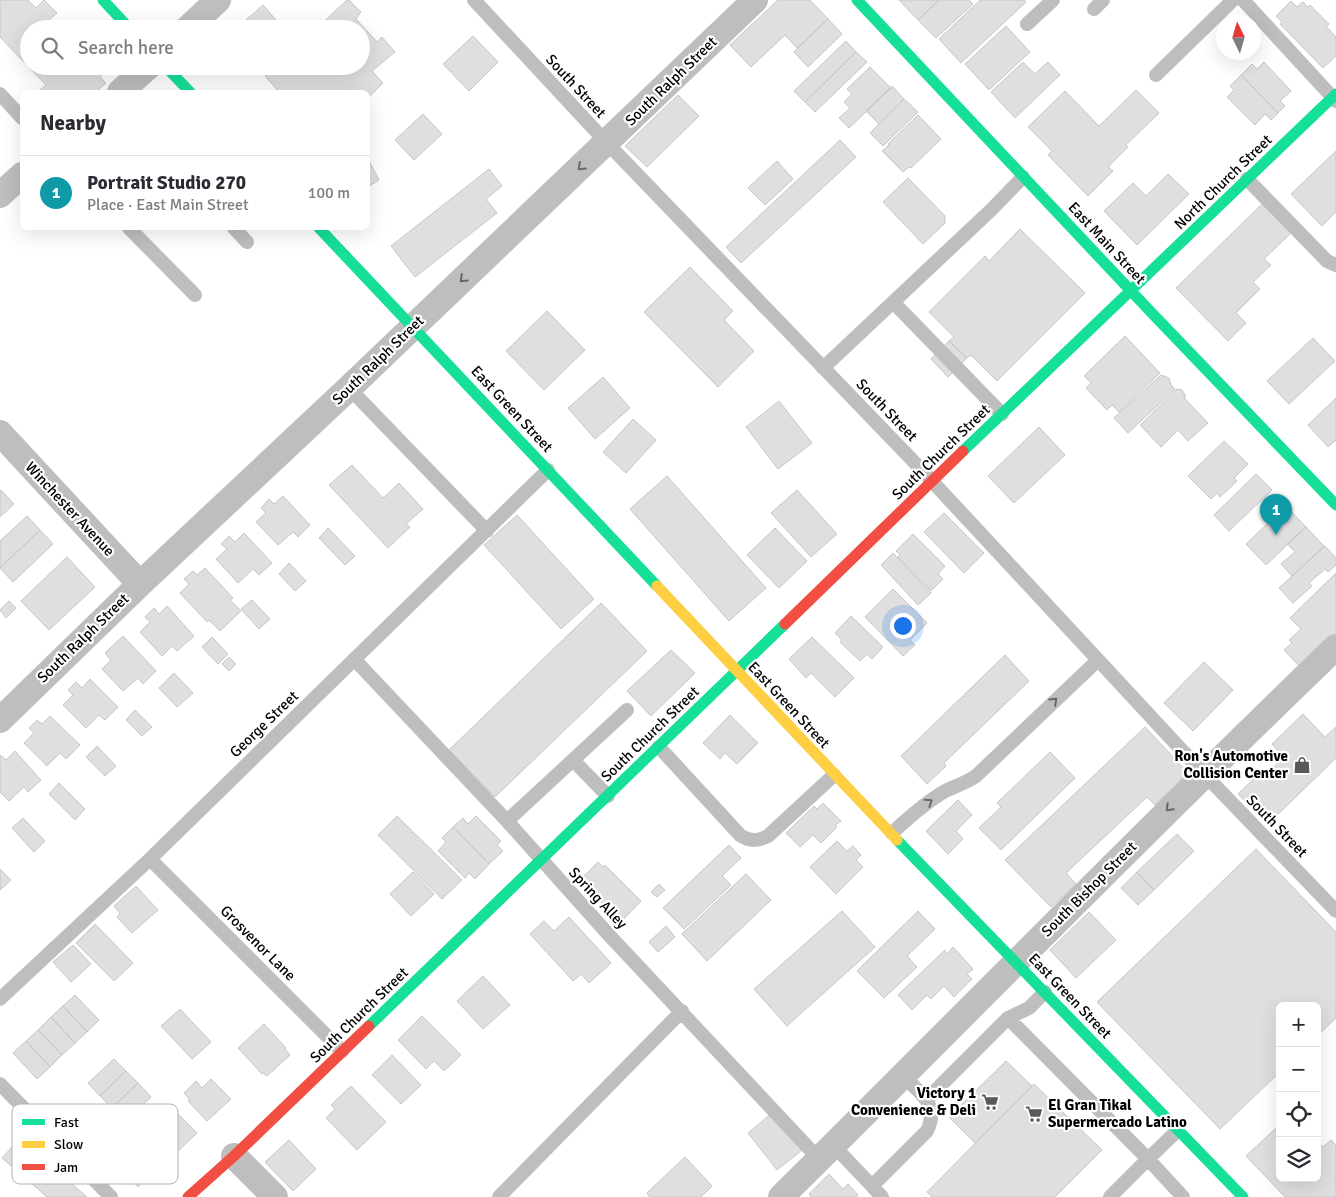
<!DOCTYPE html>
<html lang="en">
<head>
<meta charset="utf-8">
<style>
  :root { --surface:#fff; --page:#f2f2f3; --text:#2b2b33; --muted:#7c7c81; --line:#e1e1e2; --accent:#d93025 }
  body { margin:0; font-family:Signika,sans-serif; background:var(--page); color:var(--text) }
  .controls { position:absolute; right:15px; bottom:15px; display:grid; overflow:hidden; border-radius:8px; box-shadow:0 5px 20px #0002 }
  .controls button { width:45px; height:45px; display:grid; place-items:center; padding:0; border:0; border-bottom:1px solid var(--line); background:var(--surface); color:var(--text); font:25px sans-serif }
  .compass { position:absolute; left:1216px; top:15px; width:45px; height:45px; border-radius:50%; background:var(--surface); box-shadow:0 5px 20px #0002; rotate:355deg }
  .you { position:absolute; left:902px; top:625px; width:18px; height:18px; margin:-12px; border:4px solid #fff; border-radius:50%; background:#1a73e8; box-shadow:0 0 0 8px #1a73e833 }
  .badge { display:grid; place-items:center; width:32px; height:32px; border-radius:50%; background:var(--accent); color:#fff; font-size:16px; font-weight:700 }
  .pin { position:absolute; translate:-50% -41px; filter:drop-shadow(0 1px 2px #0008) }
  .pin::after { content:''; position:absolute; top:26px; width:18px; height:15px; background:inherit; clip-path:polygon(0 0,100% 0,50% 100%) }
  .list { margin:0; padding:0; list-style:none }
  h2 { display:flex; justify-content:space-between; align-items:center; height:65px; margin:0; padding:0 20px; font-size:21px }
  h2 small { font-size:16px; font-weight:400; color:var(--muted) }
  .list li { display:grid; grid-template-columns:32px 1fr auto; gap:15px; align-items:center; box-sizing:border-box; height:75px; padding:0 20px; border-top:1px solid var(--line) }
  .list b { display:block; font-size:19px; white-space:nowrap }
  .list p { margin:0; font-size:16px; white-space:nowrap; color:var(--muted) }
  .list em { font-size:16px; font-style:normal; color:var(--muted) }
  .icon { flex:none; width:28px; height:28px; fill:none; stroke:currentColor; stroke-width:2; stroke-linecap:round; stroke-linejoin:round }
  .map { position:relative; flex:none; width:1336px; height:1197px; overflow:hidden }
  .search { position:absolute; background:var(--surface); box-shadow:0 5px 20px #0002; left:20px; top:20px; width:350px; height:55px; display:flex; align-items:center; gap:12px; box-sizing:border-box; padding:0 18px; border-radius:28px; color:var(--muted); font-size:19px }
  .panel { position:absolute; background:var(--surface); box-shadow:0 5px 20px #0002; left:20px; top:90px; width:350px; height:140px; border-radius:8px }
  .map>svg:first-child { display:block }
  .building { fill:#dfdfdf; stroke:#c6c6c6 }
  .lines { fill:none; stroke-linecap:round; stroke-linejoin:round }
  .lane { stroke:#bebebe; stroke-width:14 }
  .street { stroke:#bebebe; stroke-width:26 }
  .fast { stroke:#16e098; stroke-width:11 }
  .slow { stroke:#ffcf43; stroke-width:11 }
  .jam { stroke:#f24e42; stroke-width:11 }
  .oneway { stroke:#686868 }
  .labels { text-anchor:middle; stroke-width:4.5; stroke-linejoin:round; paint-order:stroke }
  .street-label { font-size:15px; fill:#000; stroke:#fff }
  .poi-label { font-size:15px; font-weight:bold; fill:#000; stroke:#fff; text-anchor:end }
  .key { fill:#fff; stroke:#b2b2b2; stroke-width:1 }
  .key-label { font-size:14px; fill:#000 }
</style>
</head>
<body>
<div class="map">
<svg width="1336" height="1197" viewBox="0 0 1336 1197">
  <rect width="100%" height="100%" fill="#fff"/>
  <path class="building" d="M0,0h28l8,8 8,-8 13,13 -9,8 7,8h-26v37h76l3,3 -8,8 6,6 -10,9h-58l8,-7 -46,-48z
    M347,0h2l12,12 -5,7 21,23 5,-5 13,15 -23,19 11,12 -15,15v-6h-89l-14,-16 11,-10h85v-37h-45z
    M778,0h32l18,19 -31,29 -12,-13 -34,32 -21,-22z
    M899,0h40l-21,20z
    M939,0h30l4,4 -37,34 -18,-18z
    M980,0h44l2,2 -65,61 -22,-24z
    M1291,1l6,6 6,-5 5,5 2,-2 19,19 -3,2 10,11v19l-13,12 -43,-44 2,-2 -6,-6z
    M263,5l21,24h-48z
    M828,19l14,15 -34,33 -14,-15z
    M1006,26l24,26 -41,38 -24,-26z
    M473,36l25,26 -29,29 -26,-27z
    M846,41l10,11 -51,50 -11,-11z
    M856,52l11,10 -52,50 -10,-10z
    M1023,62l12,12 13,-12 12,13 -45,43 -24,-26z
    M1264,62l27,29 -11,10 5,5 -7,7 -37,-38 11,-11 5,5z
    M870,67l21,21 -42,40 -10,-10 11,-10 -6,-6 8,-8 -5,-5z
    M1241,75l37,38 -7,7 -6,-6 -10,11 -28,-28 7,-7 -4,-4z
    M892,86l12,13 -25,25 -13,-13z
    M1136,90l23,23 -33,32 2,2 -20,20 5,4 -25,25 -40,-41 4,-4 -24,-24 37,-36 34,35z
    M678,95l21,21 -52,51 -22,-21z
    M904,99l14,13 -35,34 -13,-13z
    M423,114l19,20 -28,26 -19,-20z
    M918,115l23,24 -30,29 -2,-1 -6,5 -21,-21 7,-6 -1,-1z
    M840,140l16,17 -115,106 -15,-16z
    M1336,151v61l-14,14 -31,-32z
    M368,159l11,21 -11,7z
    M777,161l16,18 -28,26 -17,-17z
    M489,169l13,17 -16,13 11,14 -82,64 -24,-31z
    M1168,174l21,20 -52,51 -33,-34 29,-28 13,13z
    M908,178l37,38v7l-22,21 -40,-42z
    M1262,204l29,29 -27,26 7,6 -18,17 7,7 -24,24 10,10 -18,18 -52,-53z
    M1020,229l65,64 -88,88 -26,-26 -4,3 -18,-17 5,-4 -25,-25 56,-56 4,5z
    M690,267l43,44 -9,9 30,31 -36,36 -74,-75z
    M547,311l38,39 -41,40 -38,-39z
    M1125,336l35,37 -41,39 -7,-7 -5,5 -21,-22 5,-5 -7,-7z
    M1313,338l22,23 -46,43 -22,-23z
    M949,341l18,17 -19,19 -17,-18z
    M1161,375l8,3 2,7 4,4 -47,44 -14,-15z
    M603,377l27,31 -35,31 -27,-31z
    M1177,389l5,1 3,5v4l23,24 -20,18 -10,-11 -17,17 -21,-22z
    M1336,398v42l-8,7 -20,-22z
    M779,401l33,42 -34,26 -32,-42z
    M633,419l23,21 -30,33 -23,-21z
    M1039,427l26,28 -51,48 -26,-27z
    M1224,441l24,23 -14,14 3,3 -17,16 -3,-4 -6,6 -23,-23z
    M352,465l31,33 16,-15 24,26 -17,15 4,3 -22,21 -59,-63z
    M1256,474l16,16 -43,41 -15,-16z
    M667,476l99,112 -37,33 -99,-112z
    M1,490l13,14 -14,13v-26z
    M797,490l40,44 -26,23 -40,-44z
    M283,496l27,29 -12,12 -5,-5 -15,13 -22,-23 10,-9 -5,-5 8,-9 5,5z
    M1286,506l20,21 -40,38 -20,-21z
    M944,513l40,40 -20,20 -40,-41z
    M517,515l77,84 -33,30 -77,-84z
    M27,516l13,14 -40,38v-27z
    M1306,527l18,19 -32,30 -11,-12 14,-12 -8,-8z
    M328,528l27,28 -10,9 -26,-27z
    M775,528l32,33 -28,27 -32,-33z
    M40,530l13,14 -40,38 -13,-14z
    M244,533l28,30 -13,12 -6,-6 -15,14 -22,-24 11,-10 -6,-5 8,-8 6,6z
    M913,534l32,32 -7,8 5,5 -12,12 -33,-34 2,-2 -4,-4z
    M1325,546l11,12v7l-8,7 -3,-3 -16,14 3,3 -19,17 -14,-15z
    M893,553l38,40 -13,12 -37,-40z
    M67,557l28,30 -46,43 -28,-29z
    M289,563l17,18 -11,10 -16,-17z
    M205,568l28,30 -3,2 11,11 -21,20 -11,-11 -2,2 -27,-29 9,-9 -5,-5 9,-8 4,4z
    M1336,573v61l-36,33 -16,-17 8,-7 -3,-3 12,-11 -11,-11z
    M893,589l34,34 -17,17 5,5 -12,11 -38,-39z
    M252,600l18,19 -11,10 -18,-20z
    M9,601l7,7 -10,10 -6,-8z
    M601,603l46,48 -152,146 -46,-47z
    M167,606l27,30 -17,15 -5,-5 -10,10 -22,-24 10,-10 -5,-5 9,-9 5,6z
    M851,616l32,31 -11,12 -5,-5 -7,7 -20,-19 2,-2 -7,-7z
    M123,636l33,35 -13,13 -5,-6 -15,13 -21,-22 9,-9 -6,-7z
    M212,637l16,17 -10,10 -16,-17z
    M812,637l42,41 -19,19 -24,-24 -5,5 -17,-19z
    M671,650l24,23 -44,43 -24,-25z
    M1005,655l24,26 -85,82 2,3 -19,18 -26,-28z
    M229,657l7,7 -7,7 -7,-7z
    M1204,662l29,28 -40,41 -29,-28z
    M174,673l19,20 -16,14 -18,-19z
    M90,679l28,28 -13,13 -6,-5 -13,13 -23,-23 10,-10 -5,-5 8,-8 6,6z
    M135,710l17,17 -10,9 -16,-16z
    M1303,714l22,23 11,-10v31l-68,66 -30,-30 22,-21 4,4 20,-20 -12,-13z
    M730,715l28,28 -21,21 -12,-11 -5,6 -17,-16z
    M50,716l30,29 -14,14 -6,-6 -13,13 -23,-23 10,-10 -5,-5 8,-8 5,4z
    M1145,727l43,46 -33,32 -8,-8 -81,76 10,11 -25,23 -46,-47z
    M97,746l19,20 -11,10 -19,-19z
    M15,751l26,29 -13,12 -4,-5 -15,14 -9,-9v-37l6,5z
    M1050,752l25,26 -74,72 -22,-22 22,-21 -4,-4z
    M59,783l26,26 -10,11 -26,-26z
    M958,800l14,15 -16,16 7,8 -15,15 -22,-23z
    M823,803l18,18 -6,4 2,2 -16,16 -8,-8 -13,12 -14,-14 28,-27 3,3z
    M397,816l65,64 -20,19 -64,-64z
    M476,816l25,25 -4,4 6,6 -14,13 -36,-37 10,-9 5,6z
    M23,818l22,23 -11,11 -22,-24z
    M453,827l36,37 -14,15 -6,-6 -4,5 -27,-27 8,-9 -4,-4z
    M1177,834l17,17 -40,39 -17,-18z
    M837,841l10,10 6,-5 8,9 -5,5 7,7 -27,27 -26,-27z
    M729,845l12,13 -19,18 9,9 -47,44 -21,-21z
    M1256,849l80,83v86l-19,18v-30h-37v66l-60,57 -123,-127z
    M598,862l5,5 2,-2 36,36 -20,21 -36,-36 3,-3 -6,-5z
    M0,869l11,11 -11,10z
    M413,872l21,22 -23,22 -21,-22z
    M1137,872l17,18 -16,15 -17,-17z
    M746,874l25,26 -64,61 -25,-27z
    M659,884l6,6 -8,7 -6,-5z
    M136,886l22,24 -26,23 -15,-16 3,-4 -6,-7z
    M842,911l33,36 -88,79 -33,-37z
    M918,911l17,18 -28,27 10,11 -33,31 -27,-27z
    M1089,912l27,28 -40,38 -26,-28z
    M569,917l42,46 -22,20 -8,-9 -8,7 -43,-47 14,-13 10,10z
    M95,924l38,39 -19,18 -38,-38z
    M666,926l9,11 -17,15 -9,-10z
    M73,945l18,19 -20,18 -18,-20z
    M953,947l20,22 -6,5 5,5 -18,18 -10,-11 -13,13 -4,-4 -15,15 -14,-15 47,-45 2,4z
    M483,976l27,29 -27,24 -26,-28z
    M75,995l24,25 -12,12 -24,-26z
    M63,1006l24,26 -12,11 -24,-26z
    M180,1009l31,33 -19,17 -31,-33z
    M422,1016l39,39 -17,16 -10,-10 -8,8 -28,-29z
    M51,1017l24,26 -13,12 -24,-25z
    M264,1024l22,24 -1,1 5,6 -23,21 -4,-3 -1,1 -24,-26z
    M38,1030l24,25 -12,12 -24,-26z
    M26,1041l24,26 -13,12 -24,-26z
    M392,1055l29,30 -20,19 -29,-29z
    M114,1059l12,12 -26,25 -12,-13z
    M1006,1061l26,25 -57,57 -26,-26z
    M126,1071l12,12 -26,25 -12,-12z
    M211,1079l20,20 -24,22 -19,-20 2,-1 -6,-7 12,-12 6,7z
    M138,1083l13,14 -26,25 -13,-14z
    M1034,1084l68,66 -47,47h-123l-5,-5z
    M351,1086l35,36 -29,28 -31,-32 9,-9 -4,-4z
    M169,1105l28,28 -21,20 -27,-28z
    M772,1113l30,37 -25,20 -29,-37z
    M1278,1126l2,2v50h37v-37l6,6 8,-7 5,5v52h-51l-39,-41z
    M20,1138l67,59h-40l-45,-39z
    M289,1140l27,29 -23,22 -28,-29z
    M127,1149l24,25 -13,13 -24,-25z
    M685,1157l27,29 -11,11h-51l-3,-4z
    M829,1174l14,15 5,-5 10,11 -2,2h-45l-2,-3z"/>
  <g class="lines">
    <path class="lane" d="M474,0l133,143 311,323 286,308 132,137
      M1243,0l93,101
      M1094,9l9,-9
      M1027,24l26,-24
      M1156,75l77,-75
      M0,94l22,24
      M1247,179l80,82 9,4
      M129,228l66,67
      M234,228l13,14
      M893,302l109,112
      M823,368l168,-158 32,-33
      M349,388l138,143
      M354,659l153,162 101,113 211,225
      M659,747l81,88c10,7 18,6 28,1l66,-61
      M573,760l35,36
      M507,821l120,-111
      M892,833c16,-15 33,-30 53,-42 10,-5 21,-8 31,-15l122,-116
      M150,859l192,192
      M0,999l150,-140 398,-389
      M1008,1018l140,141 30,-29
      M0,1084l111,113
      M927,1099l81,-81 21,-10 16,-16
      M833,1145l39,41 55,-55c13,-27 -7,-38 -24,-55
      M872,1186l10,11
      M499,1197l183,-186
      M1110,1197l38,-38 35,38"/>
    <path class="street" d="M187,29l31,-29
      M120,92l29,-26
      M0,195l22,-20
      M0,433l140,151
      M0,720l140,-136 209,-196 406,-388
      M234,1156l41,41
      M781,1197c185,-183 367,-370 555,-550"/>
    <path class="fast" d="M103,0l27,29
      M857,0l291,309 188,196
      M165,66l25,26
      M319,228l338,358
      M963,451l373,-357
      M897,840l346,357
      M369,1026l416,-402"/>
    <path class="slow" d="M657,586l240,254"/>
    <path class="jam" d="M785,624l178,-173
      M188,1197l46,-41 135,-130"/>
  </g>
  <defs><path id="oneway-chevron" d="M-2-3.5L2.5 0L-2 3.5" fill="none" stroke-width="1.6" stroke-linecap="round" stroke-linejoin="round" transform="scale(1.25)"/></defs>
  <g class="oneway">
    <use href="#oneway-chevron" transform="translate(581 167) rotate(137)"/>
    <use href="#oneway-chevron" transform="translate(463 279) rotate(137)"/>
    <use href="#oneway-chevron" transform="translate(1054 701) rotate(-43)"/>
    <use href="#oneway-chevron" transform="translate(929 802) rotate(-34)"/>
    <use href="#oneway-chevron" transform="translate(1169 808) rotate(135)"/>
  </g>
  <defs>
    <g id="shop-bare" transform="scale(1.35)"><path d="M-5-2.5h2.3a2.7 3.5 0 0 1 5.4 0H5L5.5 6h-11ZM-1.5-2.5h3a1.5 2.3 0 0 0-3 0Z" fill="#595959" stroke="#fff" stroke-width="2.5" paint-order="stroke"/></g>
    <g id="supermarket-bare" transform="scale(1.35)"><path d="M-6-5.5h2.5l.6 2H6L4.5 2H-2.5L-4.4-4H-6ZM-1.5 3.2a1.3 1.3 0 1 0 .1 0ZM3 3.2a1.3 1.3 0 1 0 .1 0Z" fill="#595959" stroke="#fff" stroke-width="2.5" paint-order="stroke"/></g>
  </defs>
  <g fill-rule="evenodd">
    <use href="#shop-bare" x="1302" y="765"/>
    <use href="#supermarket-bare" x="990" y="1102"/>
    <use href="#supermarket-bare" x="1034" y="1114"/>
  </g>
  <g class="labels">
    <g class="street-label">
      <text transform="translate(671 81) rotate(-44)" y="5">South Ralph Street</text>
      <text transform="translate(576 86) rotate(47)" y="5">South Street</text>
      <text transform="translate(1223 182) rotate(-44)" y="5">North Church Street</text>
      <text transform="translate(1107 243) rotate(47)" y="5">East Main Street</text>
      <text transform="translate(378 360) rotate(-44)" y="5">South Ralph Street</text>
      <text transform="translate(512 409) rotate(47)" y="5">East Green Street</text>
      <text transform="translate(887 410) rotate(46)" y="5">South Street</text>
      <text transform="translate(941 452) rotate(-44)" y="5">South Church Street</text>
      <text transform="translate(70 509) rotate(47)" y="5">Winchester Avenue</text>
      <text transform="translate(83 638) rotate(-44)" y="5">South Ralph Street</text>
      <text transform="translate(789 705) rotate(47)" y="5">East Green Street</text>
      <text transform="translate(264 724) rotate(-44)" y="5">George Street</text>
      <text transform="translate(650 734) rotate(-44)" y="5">South Church Street</text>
      <text transform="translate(1277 826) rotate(46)" y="5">South Street</text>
      <text transform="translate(1089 889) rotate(-45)" y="5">South Bishop Street</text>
      <text transform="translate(598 898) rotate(47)" y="5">Spring Alley</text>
      <text transform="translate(258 943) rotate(45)" y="5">Grosvenor Lane</text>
      <text transform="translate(1070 996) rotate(46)" y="5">East Green Street</text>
      <text transform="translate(359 1015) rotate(-44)" y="5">South Church Street</text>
    </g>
    <g class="poi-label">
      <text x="1288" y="761">Ron's Automotive<tspan x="1288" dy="17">Collision Center</tspan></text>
      <text x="976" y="1098">Victory 1<tspan x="976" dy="17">Convenience &amp; Deli</tspan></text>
      <text x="1048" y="1110" text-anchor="start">El Gran Tikal<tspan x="1048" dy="17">Supermercado Latino</tspan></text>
    </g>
  </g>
  <rect x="12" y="1104" width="166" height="80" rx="8" class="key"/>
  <rect x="22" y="1119" width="23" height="6" fill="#16e098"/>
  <rect x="22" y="1141" width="23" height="7" fill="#ffcf43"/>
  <rect x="22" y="1164" width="23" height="6" fill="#f24e42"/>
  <g class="key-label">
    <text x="54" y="1127">Fast</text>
    <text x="54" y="1149">Slow</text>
    <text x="54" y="1172">Jam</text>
  </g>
</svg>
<div class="controls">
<button>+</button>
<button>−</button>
<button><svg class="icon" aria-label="locate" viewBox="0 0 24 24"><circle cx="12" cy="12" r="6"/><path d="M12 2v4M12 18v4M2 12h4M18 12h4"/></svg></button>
<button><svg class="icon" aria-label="layers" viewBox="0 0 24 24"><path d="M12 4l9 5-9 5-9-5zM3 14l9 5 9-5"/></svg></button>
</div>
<svg class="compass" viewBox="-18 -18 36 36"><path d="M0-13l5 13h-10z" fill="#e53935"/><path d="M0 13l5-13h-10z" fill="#7c7c81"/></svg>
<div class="you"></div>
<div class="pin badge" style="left:1276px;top:535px;background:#0f9aa8">1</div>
<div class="search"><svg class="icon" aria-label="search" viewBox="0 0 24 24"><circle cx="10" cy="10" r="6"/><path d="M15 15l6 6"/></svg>Search here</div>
<section class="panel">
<h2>Nearby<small></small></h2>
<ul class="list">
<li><span class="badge" style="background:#0f9aa8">1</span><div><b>Portrait Studio 270</b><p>Place · East Main Street</p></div><em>100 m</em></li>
</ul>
</section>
</div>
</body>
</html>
